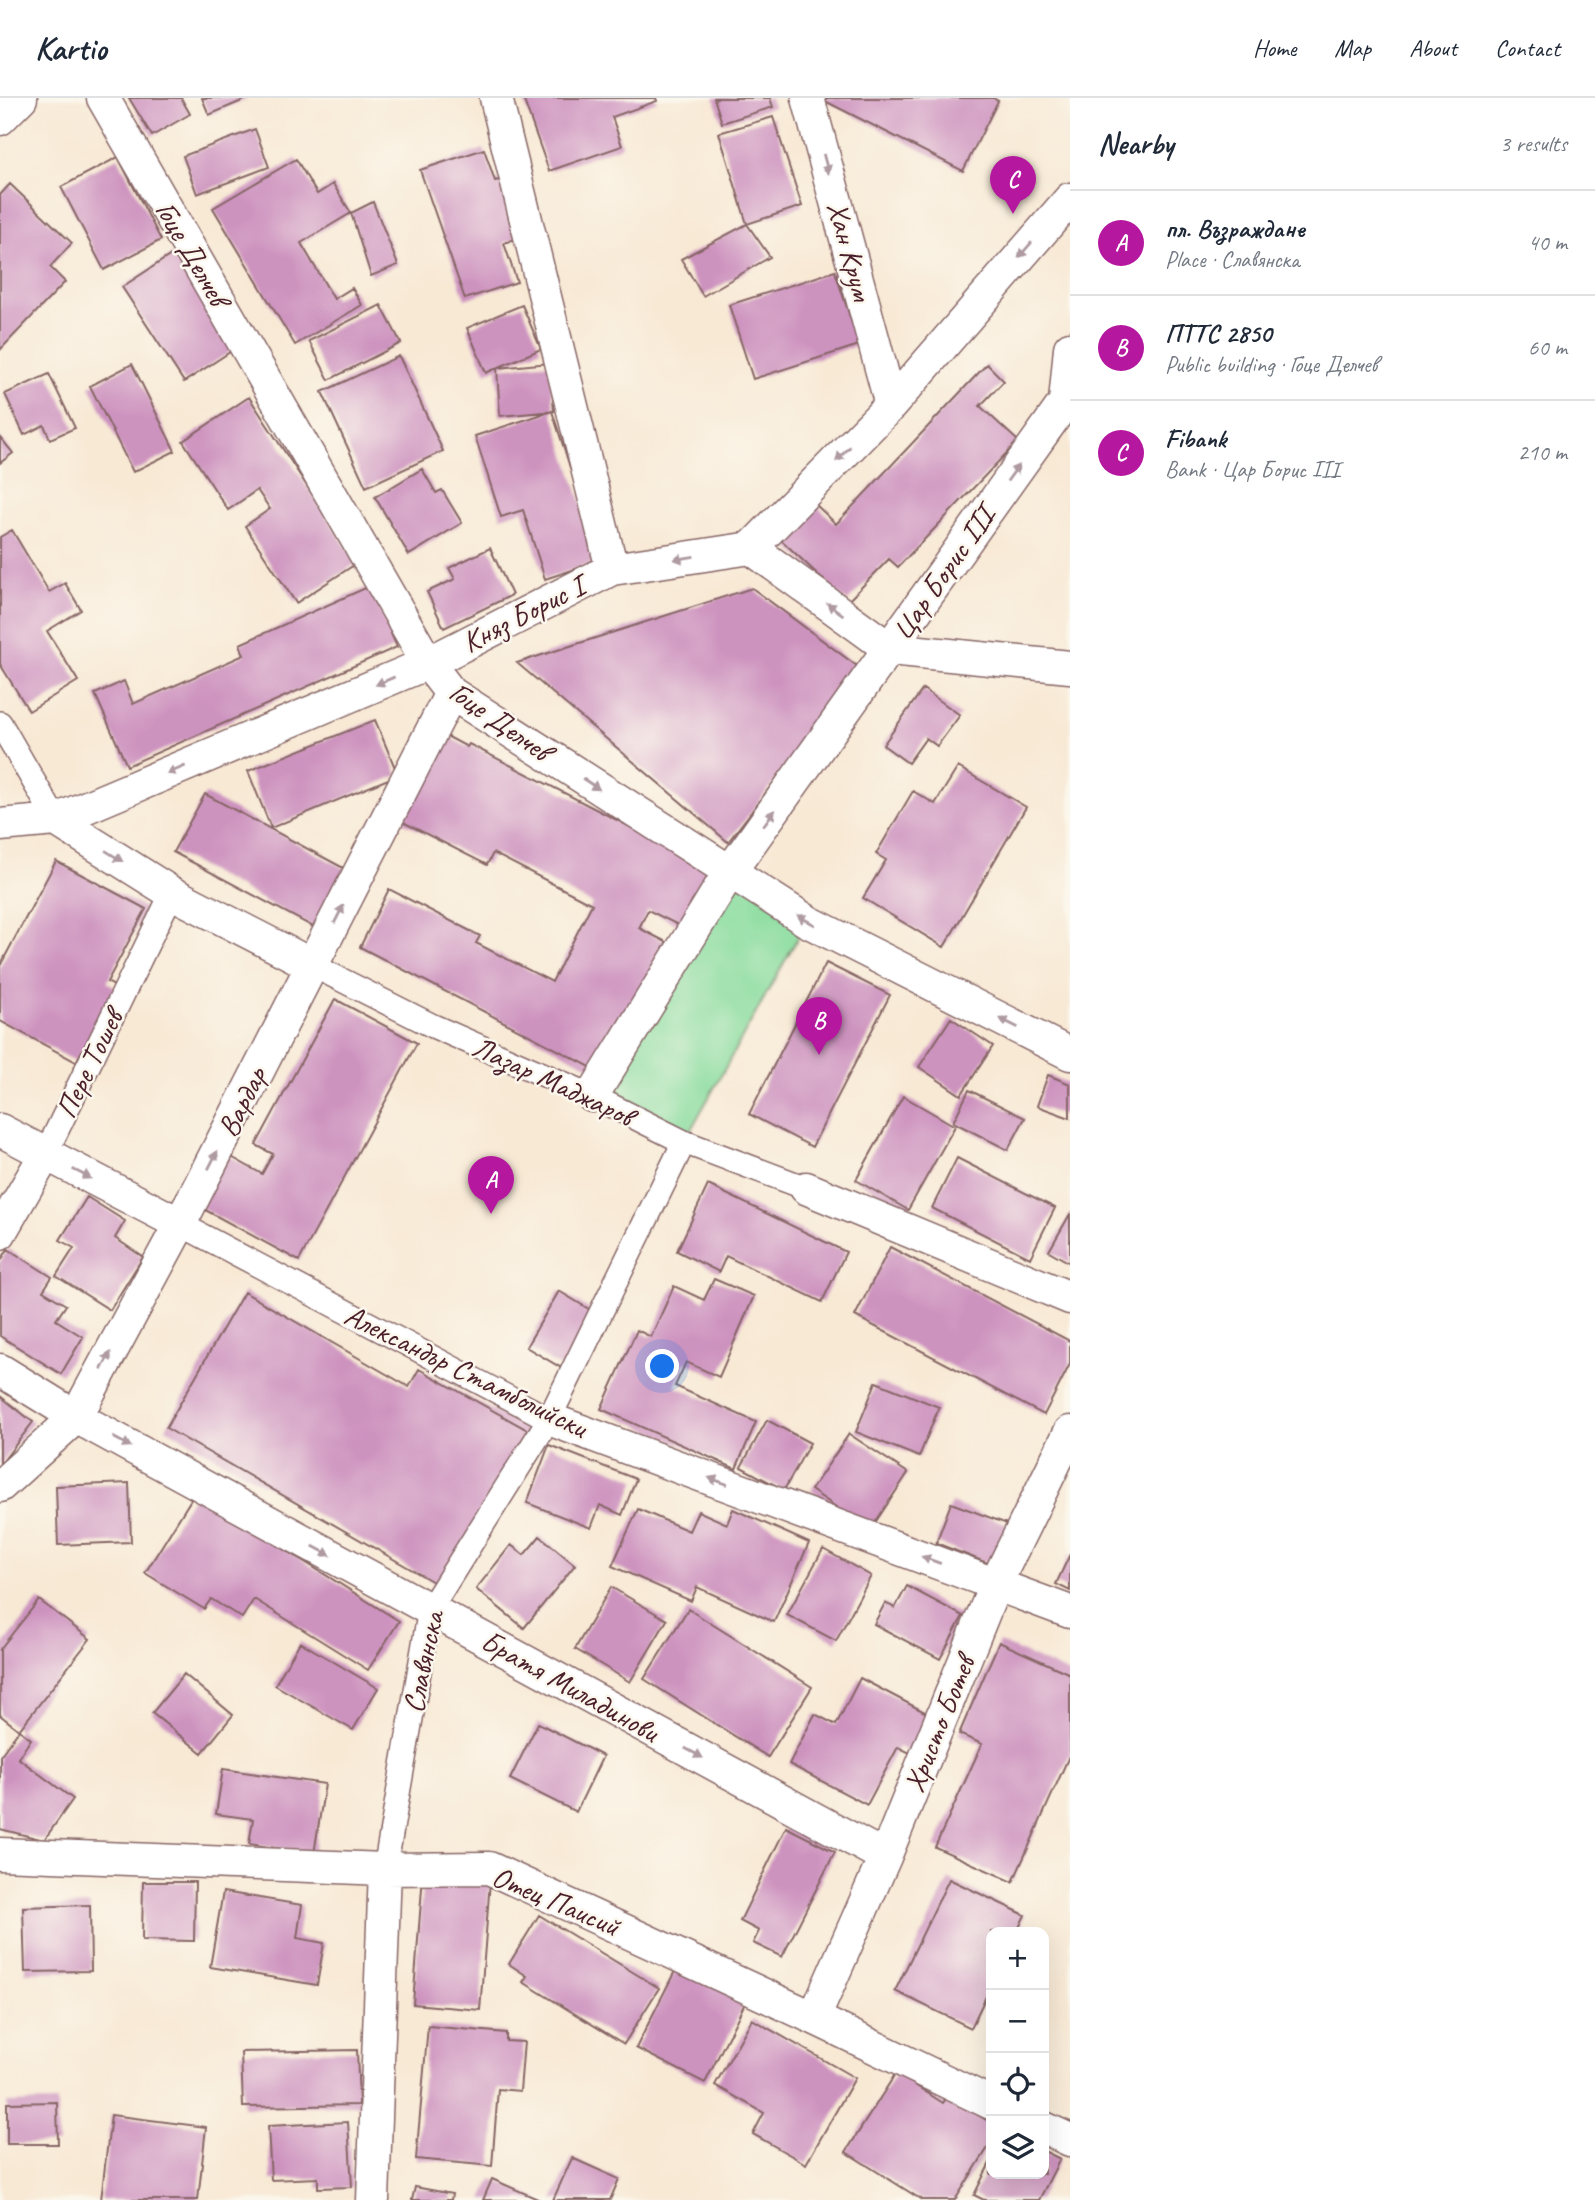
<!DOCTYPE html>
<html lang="en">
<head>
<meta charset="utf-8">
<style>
  :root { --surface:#fff; --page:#f2f2f3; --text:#1f2937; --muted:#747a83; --line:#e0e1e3; --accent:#b5179e }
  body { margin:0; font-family:Caveat,sans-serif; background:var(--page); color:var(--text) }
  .controls { position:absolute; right:21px; bottom:21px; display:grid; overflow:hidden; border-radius:14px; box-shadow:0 7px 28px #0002 }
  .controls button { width:63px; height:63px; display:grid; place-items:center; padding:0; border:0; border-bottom:2px solid var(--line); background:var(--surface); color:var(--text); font:35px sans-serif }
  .you { position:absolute; left:663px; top:1269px; width:24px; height:24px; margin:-18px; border:5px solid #fff; border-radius:50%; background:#1a73e8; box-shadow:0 0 0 10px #1a73e833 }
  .badge { display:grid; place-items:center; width:46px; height:46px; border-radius:50%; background:var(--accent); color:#fff; font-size:23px; font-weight:700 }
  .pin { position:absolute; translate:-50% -58px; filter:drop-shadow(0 2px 4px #0008) }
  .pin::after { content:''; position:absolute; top:37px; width:24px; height:21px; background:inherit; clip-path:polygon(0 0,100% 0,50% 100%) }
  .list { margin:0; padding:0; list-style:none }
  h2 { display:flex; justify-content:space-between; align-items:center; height:91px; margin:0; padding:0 28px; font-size:30px }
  h2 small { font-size:23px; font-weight:400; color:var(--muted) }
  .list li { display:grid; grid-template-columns:46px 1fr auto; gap:21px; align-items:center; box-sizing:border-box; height:105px; padding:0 28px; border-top:2px solid var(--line) }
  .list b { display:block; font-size:26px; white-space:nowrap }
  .list p { margin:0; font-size:23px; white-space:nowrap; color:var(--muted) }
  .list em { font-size:23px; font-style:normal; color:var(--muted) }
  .icon { flex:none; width:38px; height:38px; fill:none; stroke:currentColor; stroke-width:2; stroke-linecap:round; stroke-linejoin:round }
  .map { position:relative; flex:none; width:1070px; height:2102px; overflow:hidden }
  header { display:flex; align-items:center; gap:42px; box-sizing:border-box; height:98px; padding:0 35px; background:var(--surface); border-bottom:2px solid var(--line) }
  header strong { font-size:33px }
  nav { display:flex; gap:38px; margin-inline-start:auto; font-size:24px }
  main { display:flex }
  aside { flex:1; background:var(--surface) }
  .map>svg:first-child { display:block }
  .green { fill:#88dc9e; stroke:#697e64; stroke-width:2 }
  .building { fill:#cd93bf }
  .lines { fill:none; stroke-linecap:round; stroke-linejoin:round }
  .pedestrian-casing { stroke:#876666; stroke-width:26 }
  .minor-casing { stroke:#876666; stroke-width:35 }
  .pedestrian { stroke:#fff; stroke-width:23 }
  .minor { stroke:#fff; stroke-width:32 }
  .oneway { fill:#ae9aa0 }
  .labels { text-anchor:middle; stroke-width:5; stroke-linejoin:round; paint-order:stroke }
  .street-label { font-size:30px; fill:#4a1f2b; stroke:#fbf7ec }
</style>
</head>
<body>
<header>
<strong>Kartio</strong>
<nav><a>Home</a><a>Map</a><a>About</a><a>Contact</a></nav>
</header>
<main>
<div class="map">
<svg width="1070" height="2102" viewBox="0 0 1070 2102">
  <rect width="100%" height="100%" fill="#fbf7ec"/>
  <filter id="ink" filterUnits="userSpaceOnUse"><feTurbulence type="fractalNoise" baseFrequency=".0143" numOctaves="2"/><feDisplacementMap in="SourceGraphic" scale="14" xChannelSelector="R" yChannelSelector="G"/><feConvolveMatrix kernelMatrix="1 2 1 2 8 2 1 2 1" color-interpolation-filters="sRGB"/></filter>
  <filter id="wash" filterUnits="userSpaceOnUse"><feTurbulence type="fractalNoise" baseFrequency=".00686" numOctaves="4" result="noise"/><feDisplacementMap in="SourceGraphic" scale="28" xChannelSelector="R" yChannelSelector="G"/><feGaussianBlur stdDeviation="1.57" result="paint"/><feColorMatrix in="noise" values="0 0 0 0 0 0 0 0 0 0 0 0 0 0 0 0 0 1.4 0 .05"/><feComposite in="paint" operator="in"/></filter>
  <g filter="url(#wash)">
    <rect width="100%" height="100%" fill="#f8e9d5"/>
    <path class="green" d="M729,775l78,48 -123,221 -92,-46z"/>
    <g id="blocks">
      <path class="building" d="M129,0h52l9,16 -38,22z
        M202,0h47l-40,17z
        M523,0h133l1,3 -45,16 10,29 -73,25z
        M714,0h56l3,9 -51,16z
        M827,0h166l5,3 -35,70 -138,-70z
        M773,19l29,89 -55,18 -28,-91z
        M255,31l14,38 -72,27 -14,-38z
        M484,51l11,32 11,-3 20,57 -22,8 13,39 -52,17 -45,-129z
        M118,59l43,83 -57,30 -43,-83z
        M296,61l21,35 16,-10 18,29 -50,30 33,56 18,-11 10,17 -67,40 -82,-137z
        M10,86l62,59 -22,24 15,15 -65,68v-155z
        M373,104l25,63 -27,11 -20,-63z
        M747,126l23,33 -67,39 -22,-37z
        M174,155l62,95 -52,34 -62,-95z
        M835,173l24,74 -106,34 -24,-74z
        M381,207l20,38 -72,37 -20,-39z
        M522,207l19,44 -44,19 53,-5 4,48 -54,5 -3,-48 -11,5 -19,-45z
        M399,258l44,95 -77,36 -44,-95z
        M132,266l43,87 -42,21 -43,-86z
        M987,266l17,17 -24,25 38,35 -120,126 -9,-8 -42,43 -69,-65 34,-36 24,23z
        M49,276l26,54 -25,11 -6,-14 -20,10 -19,-41z
        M249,299l108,166 -61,40 -51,-77 25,-17 -13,-19 -29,20 -45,-69z
        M552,313l48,150 -55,18 -22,-69 -22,7 -26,-81z
        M0,339l13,16 -13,10z
        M422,371l14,24 6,-3 20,33 -53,32 -34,-58z
        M12,432l37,62 16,-9 16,27 -34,21 31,50 -49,30 -29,-47v-127z
        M490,450l22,47 -68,33 -17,-36 28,-13 -6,-11z
        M370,488l27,61 -270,119 -32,-72 29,-13 9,23 111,-49 -4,-11z
        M752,490l109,81 -133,173 -211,-179z
        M923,591l37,26 -23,31 -11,-8 -18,25 -25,-18z
        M375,622l23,55 -127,53 -23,-57z
        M441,635l26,14 2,-3 243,125 -30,58 -34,-17 -9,18 33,17 -74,126 -238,-124 29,-58 91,47 -4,7 76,39 40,-78 -99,-51 -6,12 -90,-46z
        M958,669l68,40 -82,140 -81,-49 23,-38 -10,-6 37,-63 22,13z
        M205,696l144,77 -32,58 -144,-77z
        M56,763l90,48 -39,73 9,5 -40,75 -76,-41v-55z
        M826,865l64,32 -78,152 -63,-33z
        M335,901l82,44 -118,218 -101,-55 28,-52 36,20 11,-20 -17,-9z
        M951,920l42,28 -32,49 -42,-28z
        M1048,977l22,9v34l-33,-12z
        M969,992l56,28 -17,32 -55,-28z
        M903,998l52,30 -47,84 -52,-30z
        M957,1060l98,50 -25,50 -98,-50z
        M708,1087l138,67 -24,50 -96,-46 -7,16 -42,-21z
        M87,1099l38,24 -10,17 28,19 -33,53 -54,-34 18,-28 -14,-8z
        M1070,1116v49l-21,-12z
        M890,1149l180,94v23l-26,51 -189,-99z
        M8,1151l44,28 -9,14 23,14 -10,15 27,17 -22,37 -61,-38v-74z
        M714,1181l40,17 -35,81 -33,-15 -11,24 81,36 -20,47 -135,-60 36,-79 14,7 23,-51 30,14z
        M559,1193l38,23 -32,56 -39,-23z
        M244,1194l165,95 10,-18 112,63 -89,155 -276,-159z
        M876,1284l63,25 -20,50 -63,-25z
        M0,1298l33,26 -33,43z
        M767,1322l43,23 -26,47 -43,-23z
        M849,1336l59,39 -38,57 -59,-40z
        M549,1347l87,34 -14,36 -22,-10 -9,23 -64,-25z
        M129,1385l2,59 -73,3 -2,-59z
        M195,1395l204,128 -31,49 -114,-71 -12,19 -31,-19 -7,10 -59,-36z
        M951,1405l59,22 -15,41 -59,-23z
        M638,1411l51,22 9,-20 29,13 6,-15 76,34 -35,79 -77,-35 -6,14 -79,-35z
        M540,1438l35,29 -51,63 -48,-39 35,-44 13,10z
        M823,1451l48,27 -35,65 -49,-26z
        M1070,1456v37l-14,-7z
        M907,1488l56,30 -23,43 -66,-35 11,-21 10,5z
        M611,1489l56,33 -37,62 -55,-33z
        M39,1502l51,39 -71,91 -19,-15v-66z
        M688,1511l124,78 -44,70 -124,-78z
        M300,1544l78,46 -25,42 -78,-45z
        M999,1544l71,32v80l-57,128 -78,-35 47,-103 -23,-10z
        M184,1576l49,41 -31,38 -50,-40z
        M860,1580l74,39 -20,38 -16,-8 -31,58 -78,-41 26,-50 21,11z
        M538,1625l65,33 -27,56 -66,-33z
        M19,1632l12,9 -13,19 55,41 -29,41 -44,-11v-73z
        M223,1671l102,15 -11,70 -65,-10 4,-25 -37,-5z
        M786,1729l49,25 -53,105 -29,-14 6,-12 -19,-10z
        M423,1777l67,6 -10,129 -67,-6z
        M949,1781l76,36 -8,17h-26v54l-20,42 -76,-37z
        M143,1784h52l-1,59 -52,-1z
        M223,1794l79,13 -5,33 27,5 -7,42 -107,-18z
        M90,1807l1,66 -66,1 -2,-65z
        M539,1817l120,73 -35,56 -101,-62 4,-6 -18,-12z
        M677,1869l69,34 -41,82 -69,-35z
        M752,1921l103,59 -49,86 -53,-30 11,-21 -49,-28z
        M428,1928l78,7v8l18,1 -4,49 -22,-2 -6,77 -76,-7z
        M357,1952l2,55 -116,2 -2,-55z
        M896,1975l47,30 5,-7 43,27v20l-36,57h-33l-76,-48z
        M57,2004l1,42h-51v-41z
        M111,2017l95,12 -8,73h-97z
        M348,2024l4,65 -34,1v-10l-47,2 -3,-54z
        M1044,2053l16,8 -21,41h-55l-10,-5 17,-34v13h53z
        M572,2060l47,21 -9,21h-57z
        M492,2081l48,21h-57z
        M415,2089l37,7 -1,6h-39z"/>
    </g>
  </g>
  <g filter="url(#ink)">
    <use href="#blocks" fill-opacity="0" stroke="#876666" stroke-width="2"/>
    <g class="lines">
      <g class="pedestrian-casing">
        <path id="pedestrian" d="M0,625l56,97
          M312,867l121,61 159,70 92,46 122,46
          M45,1057l127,-262
          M180,1126l369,195
          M385,1771l45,-260 119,-190 135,-277"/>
      </g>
      <g class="minor-casing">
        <path id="minor" d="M103,0l325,565 23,30 356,228 263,133
          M496,0l116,471
          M808,0l83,307
          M0,21l21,-21
          M751,450l139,101 180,18
          M56,722l116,73 140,72
          M0,727l56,-5 372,-157 184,-94 139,-21 140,-143 179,-206
          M592,998l137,-223 336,-471 5,-54
          M0,1032l180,94
          M806,1090l264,110
          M0,1135l45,-78
          M0,1272l76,47 809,440
          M549,1321l521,193
          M0,1388l76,-69 104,-193 271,-531
          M0,1756l385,15 104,-1 325,150 177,85
          M814,1920l71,-161 111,-274 74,-151
          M1044,2030l26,12
          M373,2102l12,-331"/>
      </g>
      <use href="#pedestrian" class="pedestrian"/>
      <use href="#minor" class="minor"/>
    </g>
    <defs><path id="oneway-solid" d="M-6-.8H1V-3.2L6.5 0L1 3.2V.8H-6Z" transform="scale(1.75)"/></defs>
    <g class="oneway">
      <use href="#oneway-solid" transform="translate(826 66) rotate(75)"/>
      <use href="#oneway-solid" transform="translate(1025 152) rotate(131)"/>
      <use href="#oneway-solid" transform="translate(843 356) rotate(134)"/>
      <use href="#oneway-solid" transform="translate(1013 375) rotate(-54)"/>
      <use href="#oneway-solid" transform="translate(684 460) rotate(171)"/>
      <use href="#oneway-solid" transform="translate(835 511) rotate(-144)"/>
      <use href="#oneway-solid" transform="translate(385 583) rotate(157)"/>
      <use href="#oneway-solid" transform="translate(176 672) rotate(157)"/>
      <use href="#oneway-solid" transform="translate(591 686) rotate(33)"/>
      <use href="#oneway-solid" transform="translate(769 720) rotate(-54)"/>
      <use href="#oneway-solid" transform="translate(114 758) rotate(32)"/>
      <use href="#oneway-solid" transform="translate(339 816) rotate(-63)"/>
      <use href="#oneway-solid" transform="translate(806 822) rotate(-151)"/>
      <use href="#oneway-solid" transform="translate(1009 925) rotate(-153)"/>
      <use href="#oneway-solid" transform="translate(213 1062) rotate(-63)"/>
      <use href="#oneway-solid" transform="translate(82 1076) rotate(27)"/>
      <use href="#oneway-solid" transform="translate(106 1263) rotate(-62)"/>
      <use href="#oneway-solid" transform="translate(122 1344) rotate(28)"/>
      <use href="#oneway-solid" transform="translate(718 1383) rotate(-160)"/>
      <use href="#oneway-solid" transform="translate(322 1453) rotate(28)"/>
      <use href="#oneway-solid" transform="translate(931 1462) rotate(-160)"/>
      <use href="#oneway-solid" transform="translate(694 1655) rotate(29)"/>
    </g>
  </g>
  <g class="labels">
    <g class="street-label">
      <text transform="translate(850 153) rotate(75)" y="10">Хан Крум</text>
      <text transform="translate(192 155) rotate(60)" y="10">Гоце Делчев</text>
      <text transform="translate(943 475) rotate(-55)" y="10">Цар Борис III</text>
      <text transform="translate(523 516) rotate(-27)" y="10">Княз Борис I</text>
      <text transform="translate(500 623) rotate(35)" y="10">Гоце Делчев</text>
      <text transform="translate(89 966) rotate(-64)" y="10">Пере Тошев</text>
      <text transform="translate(553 983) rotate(25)" y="10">Лазар Маджаров</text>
      <text transform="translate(242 1004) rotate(-63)" y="10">Вардар</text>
      <text transform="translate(466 1273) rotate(26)" y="10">Александър Стамболийски</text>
      <text transform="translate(423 1564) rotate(-78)" y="10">Славянска</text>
      <text transform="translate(570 1588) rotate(29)" y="10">Братя Миладинови</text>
      <text transform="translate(939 1626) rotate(-68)" y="10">Христо Ботев</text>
      <text transform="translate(556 1803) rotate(23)" y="10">Отец Паисий</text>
    </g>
  </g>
</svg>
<div class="controls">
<button>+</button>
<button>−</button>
<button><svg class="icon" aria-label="locate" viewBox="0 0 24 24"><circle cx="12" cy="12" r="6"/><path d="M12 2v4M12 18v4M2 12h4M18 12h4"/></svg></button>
<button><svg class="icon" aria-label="layers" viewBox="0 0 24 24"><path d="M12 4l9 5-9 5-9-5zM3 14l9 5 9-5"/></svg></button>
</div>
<div class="you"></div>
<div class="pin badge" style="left:491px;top:1116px">A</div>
<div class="pin badge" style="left:819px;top:957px">B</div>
<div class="pin badge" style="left:1013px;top:116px">C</div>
</div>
<aside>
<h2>Nearby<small>3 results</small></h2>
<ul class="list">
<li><span class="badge">A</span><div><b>пл. Възраждане</b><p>Place · Славянска</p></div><em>40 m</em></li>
<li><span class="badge">B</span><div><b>ПТТС 2850</b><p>Public building · Гоце Делчев</p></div><em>60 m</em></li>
<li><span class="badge">C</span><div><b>Fibank</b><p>Bank · Цар Борис III</p></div><em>210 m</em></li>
</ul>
</aside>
</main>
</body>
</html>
